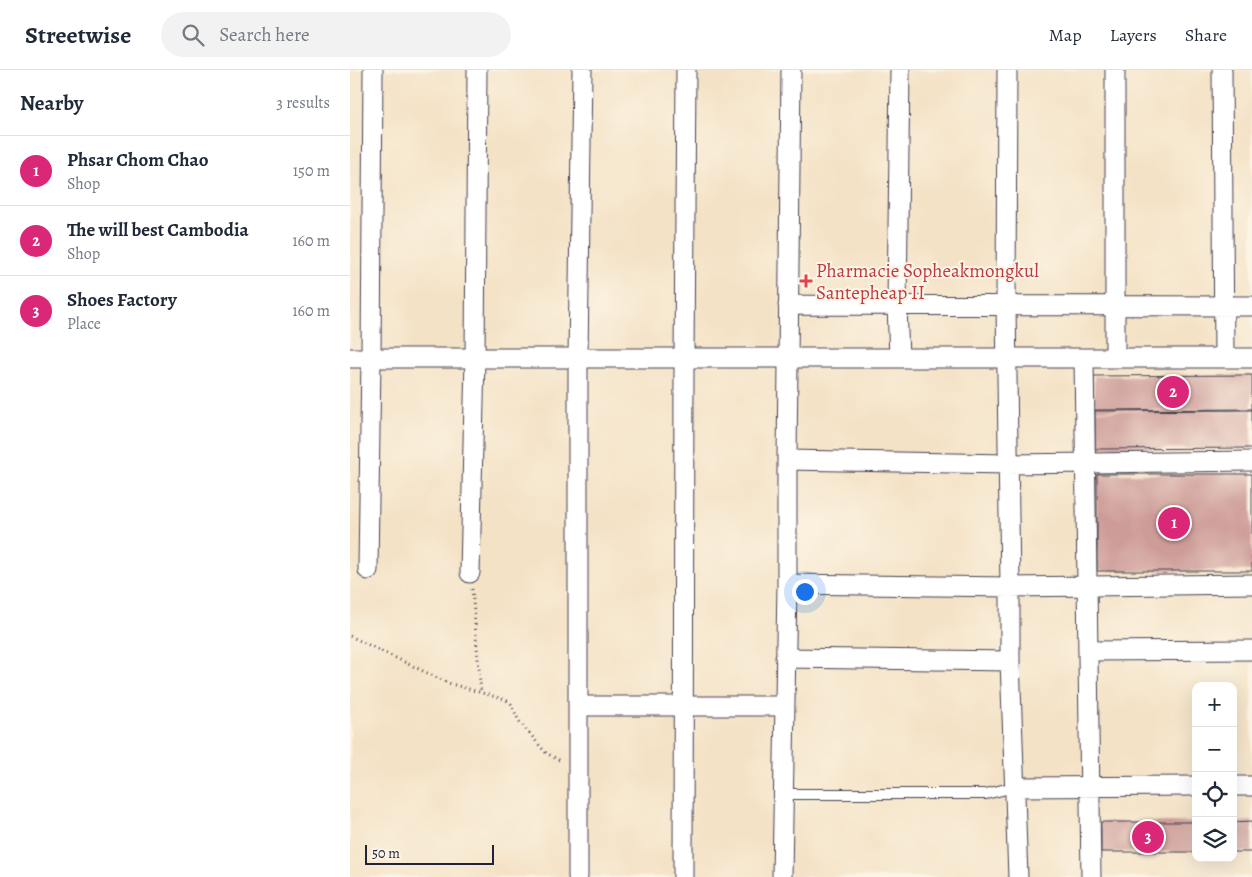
<!DOCTYPE html>
<html lang="en">
<head>
<meta charset="utf-8">
<style>
  :root { --surface:#fff; --page:#f2f2f3; --text:#1f2937; --muted:#747a83; --line:#e0e1e3; --accent:#db2777 }
  body { margin:0; font-family:Alegreya,serif; background:var(--page); color:var(--text) }
  .controls { position:absolute; right:15px; bottom:15px; display:grid; overflow:hidden; border-radius:10px; box-shadow:0 5px 20px #0002 }
  .controls button { width:45px; height:45px; display:grid; place-items:center; padding:0; border:0; border-bottom:1px solid var(--line); background:var(--surface); color:var(--text); font:25px sans-serif }
  .scale { position:absolute; left:15px; bottom:12px; width:129px; box-sizing:border-box; padding-left:5px; border:2px solid #22223b; border-top:0; font-size:14px; line-height:18px; white-space:nowrap; color:#22223b; -webkit-text-stroke:4px #fcf5e5; paint-order:stroke }
  .you { position:absolute; left:454px; top:521px; width:18px; height:18px; margin:-12px; border:4px solid #fff; border-radius:50%; background:#1a73e8; box-shadow:0 0 0 8px #1a73e833 }
  .badge { display:grid; place-items:center; width:32px; height:32px; border-radius:50%; background:var(--accent); color:#fff; font-size:16px; font-weight:700 }
  .pin { position:absolute; translate:-50% -50%; border:2px solid #fff; box-shadow:0 1px 5px #0006 }
  .list { margin:0; padding:0; list-style:none }
  h2 { display:flex; justify-content:space-between; align-items:center; height:65px; margin:0; padding:0 20px; font-size:21px }
  h2 small { font-size:16px; font-weight:400; color:var(--muted) }
  .list li { display:grid; grid-template-columns:32px 1fr auto; gap:15px; align-items:center; box-sizing:border-box; height:70px; padding:0 20px; border-top:1px solid var(--line) }
  .list b { display:block; font-size:19px; white-space:nowrap }
  .list p { margin:0; font-size:16px; white-space:nowrap; color:var(--muted) }
  .list em { font-size:16px; font-style:normal; color:var(--muted) }
  .icon { flex:none; width:28px; height:28px; fill:none; stroke:currentColor; stroke-width:2; stroke-linecap:round; stroke-linejoin:round }
  .map { position:relative; flex:none; width:902px; height:807px; overflow:hidden }
  header { display:flex; align-items:center; gap:30px; box-sizing:border-box; height:70px; padding:0 25px; background:var(--surface); border-bottom:1px solid var(--line) }
  header strong { font-size:24px }
  nav { display:flex; gap:28px; margin-inline-start:auto; font-size:18px }
  .search { width:350px; height:45px; background:var(--page); display:flex; align-items:center; gap:12px; box-sizing:border-box; padding:0 18px; border-radius:28px; color:var(--muted); font-size:19px }
  main { display:flex }
  aside { flex:1; background:var(--surface) }
  .map>svg:first-child { display:block }
  .building { fill:#ce9c98 }
  .lines { fill:none; stroke-linecap:round; stroke-linejoin:round }
  .lane-casing { stroke:#423f50; stroke-width:12 }
  .street-casing { stroke:#423f50; stroke-width:21 }
  .path { stroke:#423f50; stroke-width:3; stroke-dasharray:1 4; stroke-linecap:butt }
  .lane { stroke:#fff; stroke-width:10 }
  .street { stroke:#fff; stroke-width:19 }
  .health-dot { fill:#e0444e; stroke:#fcf5e5; stroke-width:2 }
  .labels { text-anchor:middle; stroke-width:4; stroke-linejoin:round; paint-order:stroke }
  .health-label { font-size:19px; fill:#be3a42; stroke:#fcf5e5; text-anchor:start }
</style>
</head>
<body>
<header>
<strong>Streetwise</strong>
<div class="search"><svg class="icon" aria-label="search" viewBox="0 0 24 24"><circle cx="10" cy="10" r="6"/><path d="M15 15l6 6"/></svg>Search here</div>
<nav><a>Map</a><a>Layers</a><a>Share</a></nav>
</header>
<main>
<aside>
<h2>Nearby<small>3 results</small></h2>
<ul class="list">
<li><span class="badge">1</span><div><b>Phsar Chom Chao</b><p>Shop</p></div><em>150 m</em></li>
<li><span class="badge">2</span><div><b>The will best Cambodia</b><p>Shop</p></div><em>160 m</em></li>
<li><span class="badge">3</span><div><b>Shoes Factory</b><p>Place</p></div><em>160 m</em></li>
</ul>
</aside>
<div class="map">
<svg width="902" height="807" viewBox="0 0 902 807">
  <rect width="100%" height="100%" fill="#fcf5e5"/>
  <filter id="ink" filterUnits="userSpaceOnUse"><feTurbulence type="fractalNoise" baseFrequency=".02" numOctaves="2"/><feDisplacementMap in="SourceGraphic" scale="10" xChannelSelector="R" yChannelSelector="G"/><feConvolveMatrix kernelMatrix="1 2 1 2 8 2 1 2 1" color-interpolation-filters="sRGB"/></filter>
  <filter id="wash" filterUnits="userSpaceOnUse"><feTurbulence type="fractalNoise" baseFrequency=".0096" numOctaves="4" result="noise"/><feDisplacementMap in="SourceGraphic" scale="20" xChannelSelector="R" yChannelSelector="G"/><feGaussianBlur stdDeviation="1.12" result="paint"/><feColorMatrix in="noise" values="0 0 0 0 0 0 0 0 0 0 0 0 0 0 0 0 0 1.4 0 .05"/><feComposite in="paint" operator="in"/></filter>
  <g filter="url(#wash)">
    <rect width="100%" height="100%" fill="#f4e2c6"/>
    <g id="blocks">
      <path class="building" d="M902,305v34l-158,1v-34z
        M902,340v38l-157,1v-38z
        M747,404h155v97h-155z
        M902,751v31h-19v-30z
        M751,752h95v30h-95z"/>
    </g>
  </g>
  <g filter="url(#ink)">
    <use href="#blocks" fill-opacity="0" stroke="#423f50" stroke-width="1"/>
    <g class="lines">
      <g class="lane-casing">
        <path id="lane" d="M432,724h204l28,-7"/>
      </g>
      <g class="street-casing">
        <path id="street" d="M657,0l-1,235 4,282v74l8,216
          M765,0v288
          M872,0l2,288
          M438,235l464,1
          M0,288h902
          M549,288l-2,-53 3,-235
          M734,288l7,519
          M437,390l221,4 244,-3
          M18,500l3,-212 2,-288
          M120,503l5,-215 2,-288
          M437,514l223,3 242,-3
          M738,581l164,-1
          M435,588l225,3
          M229,636h205
          M883,716h19
          M664,717l182,-1
          M228,807v-519l4,-288
          M333,807l1,-519 2,-288
          M432,807l5,-293v-124l4,-390"/>
      </g>
      <path class="path" d="M122,519l9,104
        M0,566l98,47 58,17 5,4 8,17 27,32 15,8"/>
      <use href="#lane" class="lane"/>
      <use href="#street" class="street"/>
    </g>
  </g>
  <path class="health-dot" d="M453.5 203.5h5v5h5v5h-5v5h-5v-5h-5v-5h5z"/>
  <g class="labels">
    <g class="health-label">
      <text x="466" y="207">Pharmacie Sopheakmongkul<tspan x="466" dy="22">Santepheap II</tspan></text>
    </g>
  </g>
</svg>
<div class="controls">
<button>+</button>
<button>−</button>
<button><svg class="icon" aria-label="locate" viewBox="0 0 24 24"><circle cx="12" cy="12" r="6"/><path d="M12 2v4M12 18v4M2 12h4M18 12h4"/></svg></button>
<button><svg class="icon" aria-label="layers" viewBox="0 0 24 24"><path d="M12 4l9 5-9 5-9-5zM3 14l9 5 9-5"/></svg></button>
</div>
<div class="scale">50 m</div>
<div class="you"></div>
<div class="pin badge" style="left:824px;top:453px">1</div>
<div class="pin badge" style="left:823px;top:322px">2</div>
<div class="pin badge" style="left:798px;top:767px">3</div>
</div>
</main>
</body>
</html>
